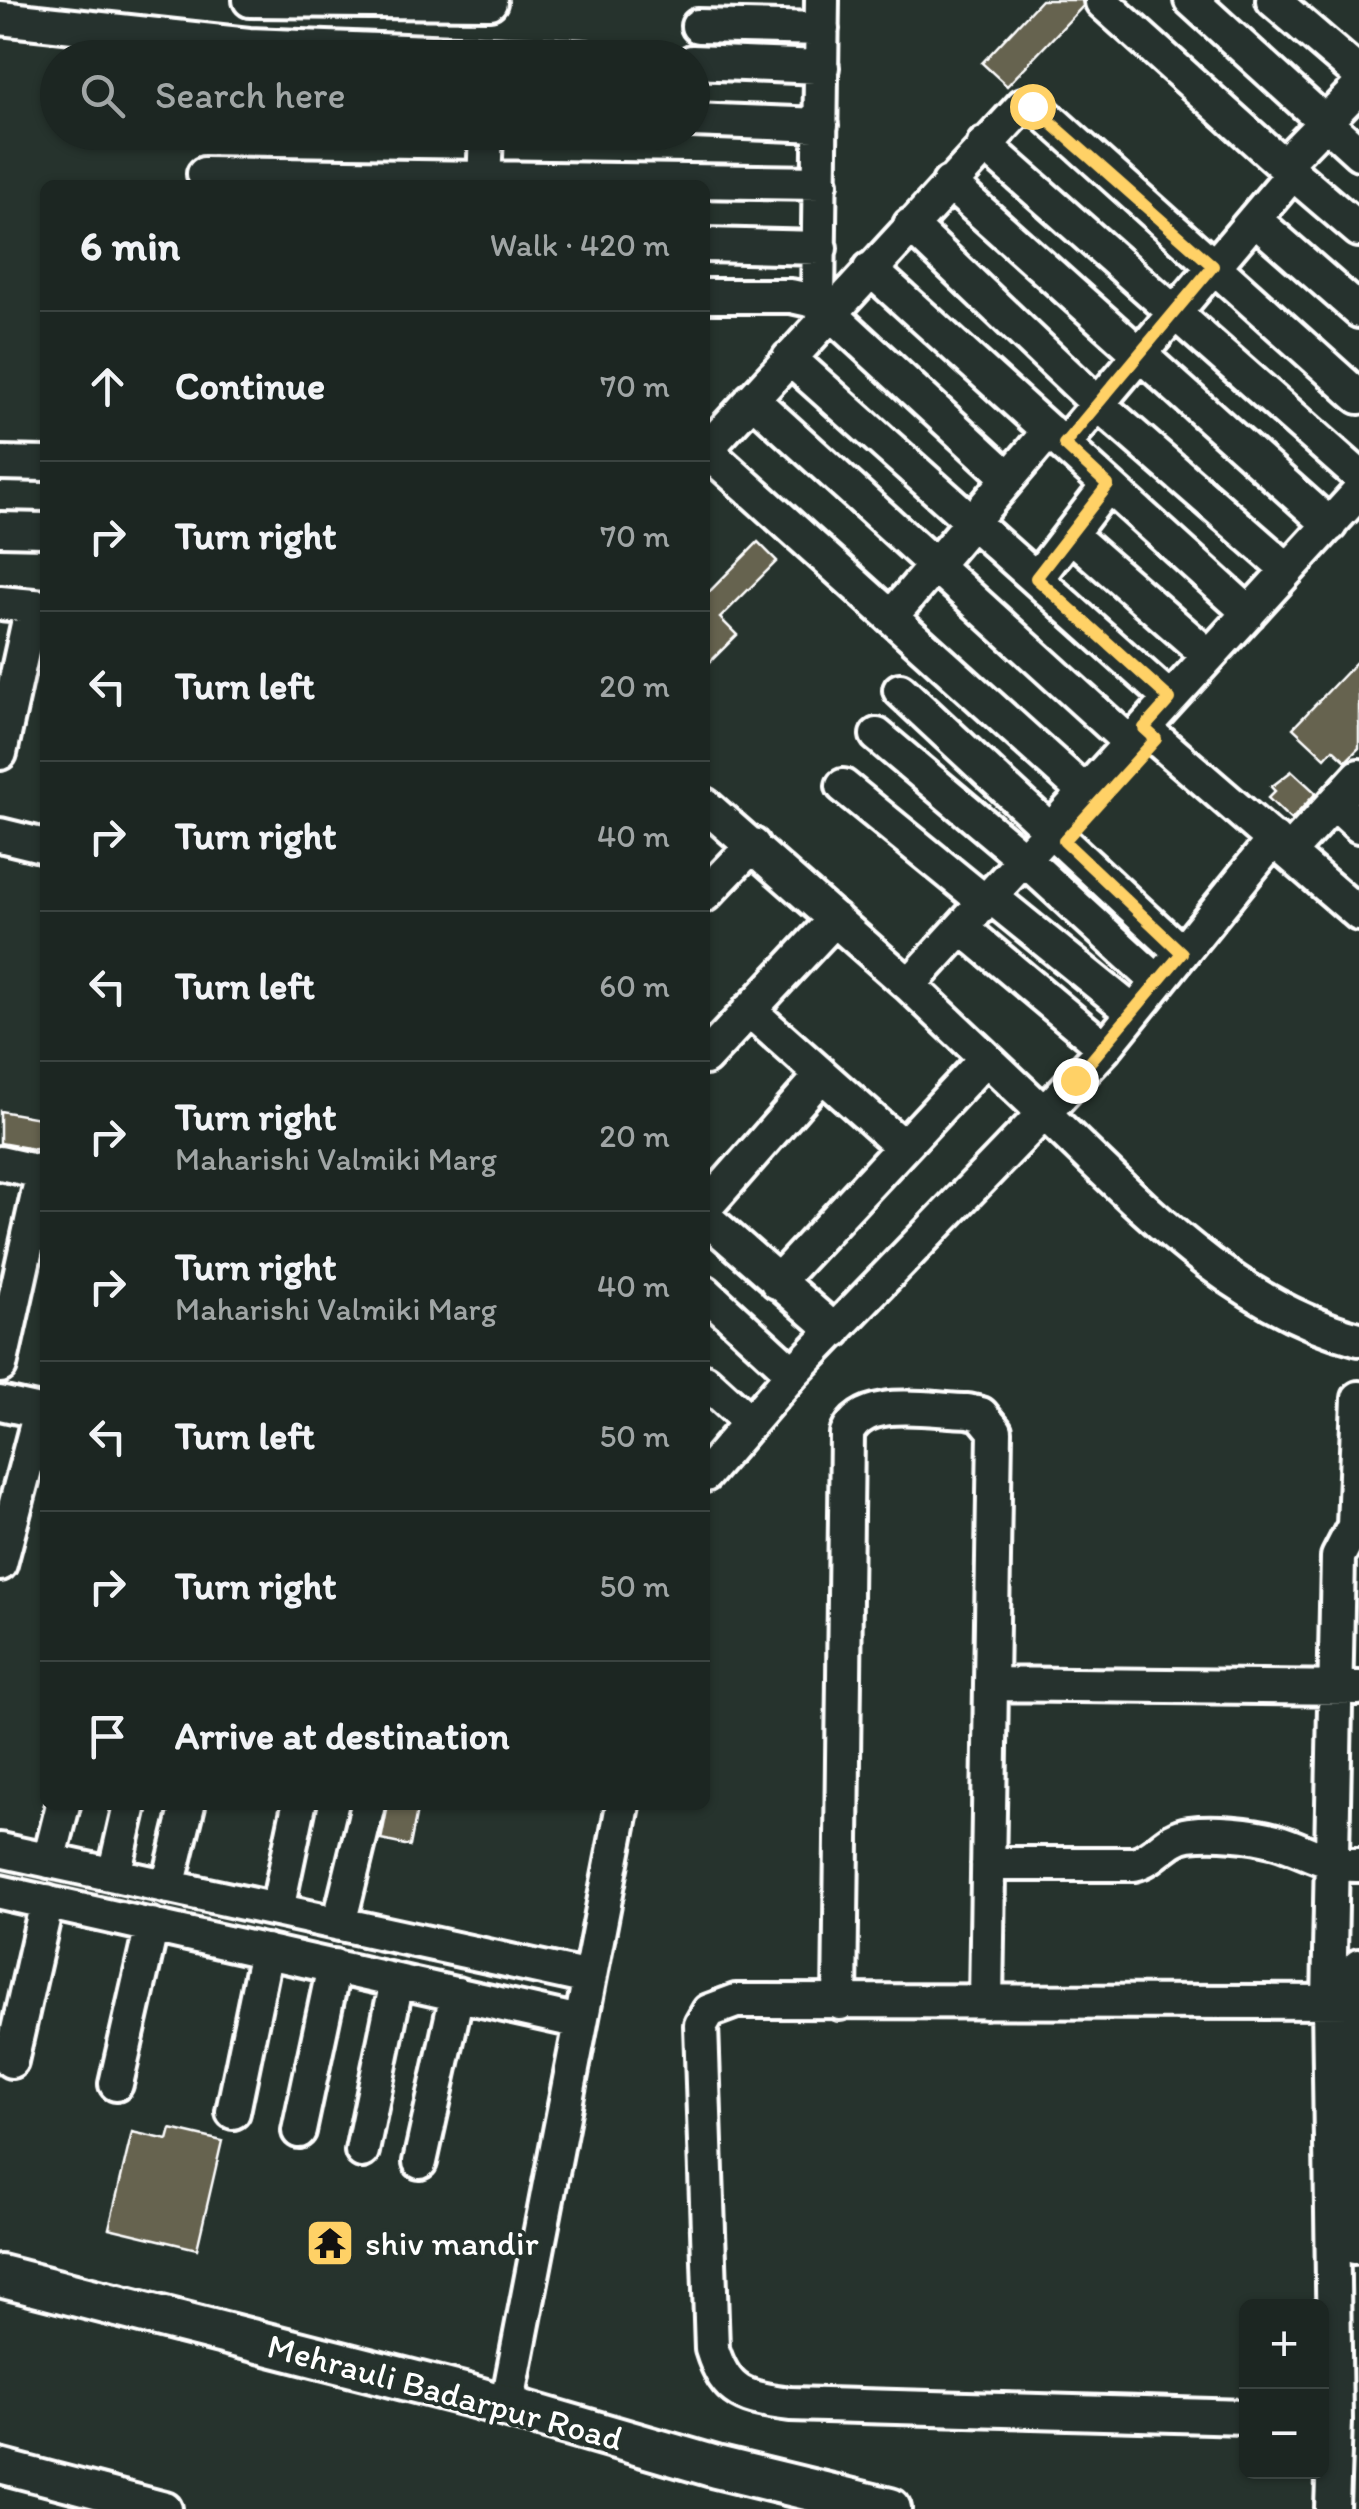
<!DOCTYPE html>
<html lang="en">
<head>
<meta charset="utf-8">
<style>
  :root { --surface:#1c2622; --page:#29322f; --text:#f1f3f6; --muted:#a0a5a5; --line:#3a4340 }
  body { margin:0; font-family:Itim,sans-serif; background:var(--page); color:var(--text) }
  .controls { position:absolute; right:30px; bottom:30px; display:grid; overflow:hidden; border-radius:15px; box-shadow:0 2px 8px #0004 }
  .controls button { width:90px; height:90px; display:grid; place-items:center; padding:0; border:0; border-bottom:2px solid var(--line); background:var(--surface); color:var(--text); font:50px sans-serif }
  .stop { position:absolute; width:30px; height:30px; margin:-22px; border:8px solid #ffd166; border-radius:50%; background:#fff }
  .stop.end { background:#ffd166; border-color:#fff; box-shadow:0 2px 10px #0008 }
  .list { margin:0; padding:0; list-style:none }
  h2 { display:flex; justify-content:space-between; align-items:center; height:130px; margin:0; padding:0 40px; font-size:42px }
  h2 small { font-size:32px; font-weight:400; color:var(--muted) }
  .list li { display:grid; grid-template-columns:65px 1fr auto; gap:30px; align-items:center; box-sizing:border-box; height:150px; padding:0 40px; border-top:2px solid var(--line) }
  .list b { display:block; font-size:38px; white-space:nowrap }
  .list p { margin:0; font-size:32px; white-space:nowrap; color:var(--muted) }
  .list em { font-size:32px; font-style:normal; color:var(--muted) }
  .icon { flex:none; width:55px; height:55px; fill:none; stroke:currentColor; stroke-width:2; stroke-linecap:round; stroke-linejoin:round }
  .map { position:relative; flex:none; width:1359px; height:2509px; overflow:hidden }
  .search { position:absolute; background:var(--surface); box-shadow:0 2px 8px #0004; left:40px; top:40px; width:670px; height:110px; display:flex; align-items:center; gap:25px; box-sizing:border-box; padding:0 35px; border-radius:55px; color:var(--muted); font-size:38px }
  .panel { position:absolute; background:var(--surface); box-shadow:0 2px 8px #0004; left:40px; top:180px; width:670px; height:1630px; border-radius:15px }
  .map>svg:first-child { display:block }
  .building { fill:#666350; stroke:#fff; stroke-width:2.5 }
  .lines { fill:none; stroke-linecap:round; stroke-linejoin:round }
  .minor-casing { stroke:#fff; stroke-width:40 }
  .major-casing { stroke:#fff; stroke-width:48 }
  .minor { stroke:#26332d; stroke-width:32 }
  .major { stroke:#26332d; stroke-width:40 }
  .route { stroke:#ffd166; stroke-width:12 }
  .labels { text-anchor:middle; stroke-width:8; stroke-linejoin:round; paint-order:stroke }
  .poi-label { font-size:35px; fill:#fff; stroke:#26332d; text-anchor:start }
  .street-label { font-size:35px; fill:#fff; stroke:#26332d }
</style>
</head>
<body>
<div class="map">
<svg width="1359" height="2509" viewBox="0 0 1359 2509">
  <rect width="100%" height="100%" fill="#26332d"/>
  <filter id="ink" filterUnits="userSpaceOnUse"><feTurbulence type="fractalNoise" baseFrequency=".01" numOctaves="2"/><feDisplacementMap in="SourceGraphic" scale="20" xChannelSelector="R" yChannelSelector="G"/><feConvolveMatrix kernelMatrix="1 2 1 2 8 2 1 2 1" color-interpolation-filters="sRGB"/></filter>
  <g filter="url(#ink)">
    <path class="building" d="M1041,0h41l1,6 -76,80 -25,-23z
      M758,542l19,19 -57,57 17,17 -32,32v-71z
      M1359,659v89l-13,13 -13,-12 -8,9 -32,-30z
      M1292,771l24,22 -25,27 -23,-22 7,-7 -4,-4z
      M0,1111l45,8v32l-45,-8z
      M388,1805h30l-8,41 -29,-6z
      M171,2129l51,12 -25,108 -88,-21 23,-96 36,8z"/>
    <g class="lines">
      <g class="minor-casing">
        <path id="minor" d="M250,0l240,2
          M1191,0l168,153
          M1273,0l86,74
          M1102,2l181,163 76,-78
          M0,18l249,27 336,13
          M698,26l124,3
          M692,62l130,5
          M692,120l129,5
          M984,144l375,332
          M1283,165l76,65
          M204,174l617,9
          M949,183l381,342
          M484,185l2,-53
          M1254,219l105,92
          M910,225l188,179 190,166
          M705,245l115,3
          M870,269l379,344
          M705,296h86l27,6 191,176
          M818,302l4,-302
          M789,358l381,341
          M752,399l378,344
          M1064,444l229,-271
          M0,463l45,1
          M0,529l45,1
          M1072,536l137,120
          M1036,579l72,-94
          M0,603l45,4
          M891,617l158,-186
          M900,690l282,263
          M1144,728l215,186
          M877,735l147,124 134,123
          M0,753l32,-147
          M843,786l142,116
          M1085,792l-367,-331 -6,-7 3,-14 308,-335 19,7 317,285
          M1334,803l25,23
          M705,805l204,180 135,128 -251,260 -88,102
          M0,835l45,11
          M1274,839l-169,209 -61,65c93,88 187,193 315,226
          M1290,851l69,-75
          M705,895l48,-50
          M990,896l143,116
          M962,928l143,120
          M909,985l450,-493
          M749,1010l154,137
          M705,1058l130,-139
          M0,1163l45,10
          M705,1208l117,-133
          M705,1217l130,114
          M777,1282l209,-224
          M705,1292l88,81
          M0,1366l43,-194
          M705,1381l44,40
          M0,1403l45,10
          M0,1564l40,-152
          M991,1684l368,4
          M0,1850l589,128
          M49,1861l14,-56
          M988,1864h146c22,-5 32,-27 55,-30 25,-3 62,0 87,7 30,9 51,25 83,24
          M114,1875l16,-70
          M168,1887l20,-82
          M0,1892l580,130
          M277,1910l22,-105
          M339,1924l29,-119
          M840,2003l7,-569c16,-40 85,-23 121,-23l13,3 14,17 -9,571
          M11,2061l36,-159
          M116,2084l36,-159
          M233,2112l33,-161
          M299,2131l35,-165
          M362,2151l35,-170
          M420,2162l37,-168
          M1354,2247l5,-281
          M507,2406l116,-601
          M1246,2417l-456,-13c-44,-6 -64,-9 -78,-55l-11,-324 8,-14 27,-10 622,1
          M0,2466l165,43
          M1332,2509l3,-89 -6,-417 9,-446 16,-31 5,-128"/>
      </g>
      <g class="major-casing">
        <path id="major" d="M0,2276l471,120 245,71 174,42"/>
      </g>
      <use href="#minor" class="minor"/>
      <use href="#major" class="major"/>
    </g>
  </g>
  <g class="lines" filter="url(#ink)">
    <path class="route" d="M1032,106l181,160 -149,178 44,41 -72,93 134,121 -26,29 12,11 -92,102 118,112 -107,127"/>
  </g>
  <defs>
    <g id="temple-square" transform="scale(2.5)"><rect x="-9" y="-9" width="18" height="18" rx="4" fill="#ffd166" stroke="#26332d"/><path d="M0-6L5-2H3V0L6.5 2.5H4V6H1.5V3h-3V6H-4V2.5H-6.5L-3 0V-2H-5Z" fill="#111"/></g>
  </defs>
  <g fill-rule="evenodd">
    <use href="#temple-square" x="330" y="2243"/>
  </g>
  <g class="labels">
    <g class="poi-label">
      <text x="365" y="2255">shiv mandir</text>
    </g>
    <g class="street-label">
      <text transform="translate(445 2392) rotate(15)" y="12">Mehrauli Badarpur Road</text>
    </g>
  </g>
</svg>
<div class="controls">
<button>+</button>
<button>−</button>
</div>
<div class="stop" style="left:1032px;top:106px"></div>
<div class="stop end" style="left:1075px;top:1080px"></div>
<div class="search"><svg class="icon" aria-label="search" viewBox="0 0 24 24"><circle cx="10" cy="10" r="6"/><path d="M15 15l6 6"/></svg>Search here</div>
<section class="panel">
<h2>6 min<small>Walk · 420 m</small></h2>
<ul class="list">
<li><svg class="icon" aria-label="ahead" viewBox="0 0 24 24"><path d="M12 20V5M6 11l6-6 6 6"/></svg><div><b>Continue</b></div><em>70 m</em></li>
<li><svg class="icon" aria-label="right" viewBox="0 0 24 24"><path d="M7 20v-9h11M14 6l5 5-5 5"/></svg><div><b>Turn right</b></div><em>70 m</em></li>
<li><svg class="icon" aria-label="left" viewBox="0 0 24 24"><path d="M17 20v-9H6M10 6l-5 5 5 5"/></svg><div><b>Turn left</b></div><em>20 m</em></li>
<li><svg class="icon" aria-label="right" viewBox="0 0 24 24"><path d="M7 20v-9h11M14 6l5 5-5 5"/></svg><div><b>Turn right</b></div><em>40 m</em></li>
<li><svg class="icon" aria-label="left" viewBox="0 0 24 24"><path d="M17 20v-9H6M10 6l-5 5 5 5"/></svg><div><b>Turn left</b></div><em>60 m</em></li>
<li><svg class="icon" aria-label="right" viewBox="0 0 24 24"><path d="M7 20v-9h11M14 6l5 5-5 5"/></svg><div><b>Turn right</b><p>Maharishi Valmiki Marg</p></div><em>20 m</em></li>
<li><svg class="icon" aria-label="right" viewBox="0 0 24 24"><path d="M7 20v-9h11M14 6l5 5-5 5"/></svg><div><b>Turn right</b><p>Maharishi Valmiki Marg</p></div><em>40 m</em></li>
<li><svg class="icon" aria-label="left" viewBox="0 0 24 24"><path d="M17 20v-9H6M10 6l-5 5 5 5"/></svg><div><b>Turn left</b></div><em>50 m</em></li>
<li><svg class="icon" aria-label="right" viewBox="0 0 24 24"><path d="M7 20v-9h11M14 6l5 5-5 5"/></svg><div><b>Turn right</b></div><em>50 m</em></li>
<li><svg class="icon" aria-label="arrive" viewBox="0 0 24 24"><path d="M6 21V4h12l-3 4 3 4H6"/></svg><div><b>Arrive at destination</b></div></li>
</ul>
</section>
</div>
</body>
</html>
